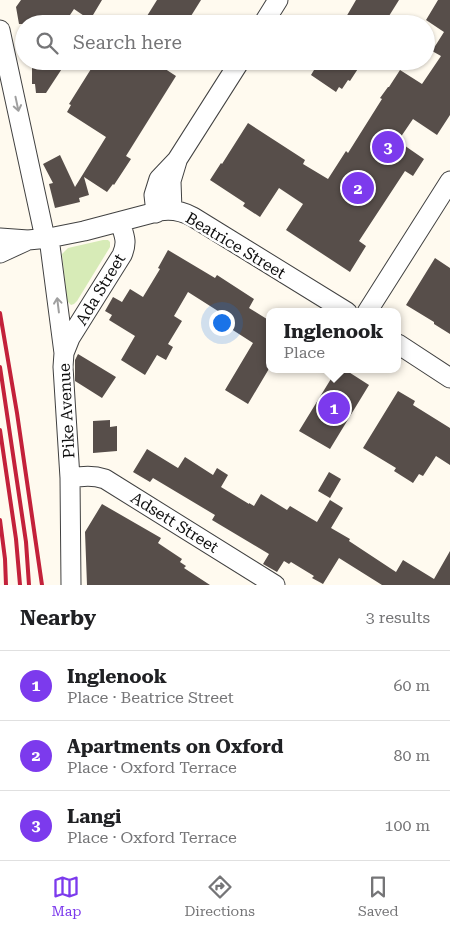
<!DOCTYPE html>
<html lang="en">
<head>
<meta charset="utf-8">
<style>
  :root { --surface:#fff; --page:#f6f6f6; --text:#202124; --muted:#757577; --line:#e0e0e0; --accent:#7c3aed }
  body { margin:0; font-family:"Roboto Serif",serif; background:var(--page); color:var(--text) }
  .you { position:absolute; left:221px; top:322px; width:18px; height:18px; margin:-12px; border:4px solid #fff; border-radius:50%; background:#1a73e8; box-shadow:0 0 0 8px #1a73e833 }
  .badge { display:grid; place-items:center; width:32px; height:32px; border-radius:50%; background:var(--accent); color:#fff; font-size:16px; font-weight:700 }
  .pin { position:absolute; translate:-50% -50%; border:2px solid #fff; box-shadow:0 1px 5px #0006 }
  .popup { position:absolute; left:266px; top:308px; width:135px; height:65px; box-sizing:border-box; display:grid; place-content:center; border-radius:10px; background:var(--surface); filter:drop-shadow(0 1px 4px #0005); font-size:16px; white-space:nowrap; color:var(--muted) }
  .popup b { font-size:19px; color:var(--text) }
  .popup::after { content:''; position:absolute; left:50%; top:100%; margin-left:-10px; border:10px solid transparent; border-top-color:var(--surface) }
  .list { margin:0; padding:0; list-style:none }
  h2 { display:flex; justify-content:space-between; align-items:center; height:65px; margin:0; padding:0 20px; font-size:21px }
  h2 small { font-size:16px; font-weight:400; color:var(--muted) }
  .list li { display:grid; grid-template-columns:32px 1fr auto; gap:15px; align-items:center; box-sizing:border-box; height:70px; padding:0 20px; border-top:1px solid var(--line) }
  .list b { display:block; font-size:19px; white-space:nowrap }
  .list p { margin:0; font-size:16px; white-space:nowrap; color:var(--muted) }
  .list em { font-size:16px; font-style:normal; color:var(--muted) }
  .icon { flex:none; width:28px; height:28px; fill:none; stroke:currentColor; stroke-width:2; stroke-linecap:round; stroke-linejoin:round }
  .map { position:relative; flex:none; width:450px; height:585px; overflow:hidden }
  .search { position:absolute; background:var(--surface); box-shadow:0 1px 4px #0004; left:15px; right:15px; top:15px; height:55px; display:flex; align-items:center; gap:12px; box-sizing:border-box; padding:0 18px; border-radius:28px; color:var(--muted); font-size:19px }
  .sheet { height:275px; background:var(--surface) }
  nav { display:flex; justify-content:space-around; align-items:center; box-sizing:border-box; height:70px; border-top:1px solid var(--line); background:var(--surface); font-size:14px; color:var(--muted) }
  nav a { display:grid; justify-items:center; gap:2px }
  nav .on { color:var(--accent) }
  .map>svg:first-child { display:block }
  .green { fill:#d7ebb7 }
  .building { fill:#574e4a }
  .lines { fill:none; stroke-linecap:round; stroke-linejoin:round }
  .minor-casing { stroke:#414141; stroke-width:21 }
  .minor { stroke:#fff; stroke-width:19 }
  .rail { stroke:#c3213a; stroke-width:4 }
  .oneway { stroke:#9f9f9f }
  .labels { text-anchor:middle; stroke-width:5; stroke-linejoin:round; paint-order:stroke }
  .street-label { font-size:16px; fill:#0e0e0e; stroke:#fff }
</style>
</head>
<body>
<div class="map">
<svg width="450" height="585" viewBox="0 0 450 585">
  <rect width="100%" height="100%" fill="#fffaef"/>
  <path class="green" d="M103,240h5l2,2v5l-33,54 -3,3 -3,1 -3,-3 -1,-2 -5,-46 6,-6z"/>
  <path class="building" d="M21,0h81l-12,20 -16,-11 -10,15h-45l-3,-17z
    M157,0h44l-15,24h-44z
    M356,0h43l-15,24h-42z
    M438,0h12v115l-13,20 -24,-16 -15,22 26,18 -11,17 -8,-5 -46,70 7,5 -16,26 -64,-42 17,-26 -24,-16 -19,29 -17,-11 2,-3 -35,-23 11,-17 1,1 26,-41 57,37 -2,4 25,15 18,-28 2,2 34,-54 -2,-1 8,-11h1l11,-17 22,14 19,-28 -9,-5 12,-19 -18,-12z
    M32,61h35l-21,32h-10l-1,-9h-3z
    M96,61h57l23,15 -50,80 5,3 -17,26 -1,-1 -6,8 -23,-15 5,18 -10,3 1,4 -25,6 -6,-24 4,-1 -10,-19 17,-9 15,32 31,-50 -39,-25 4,-7 -2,-1z
    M299,61h64l-13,20 -2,-1 -6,9 -3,-2 -3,5 -25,-17 3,-5z
    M168,250l47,28 2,-3 37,24 -5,9 21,13v46l-22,37 -23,-14 28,-47 -28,-18 4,-7 -41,-26 -14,24 8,5 -14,23 5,3 -7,13 -9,-5 -12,20 -24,-15 14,-24 -26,-16 3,-5 -7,-4 8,-14 9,5 8,-13 13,8 17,-28 -2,-1z
    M435,258l15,10v66l-16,-10v-2l-28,-17z
    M78,354l38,23 -14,21 -27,-17v-21z
    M337,369h7l25,16 -39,64 -31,-18z
    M398,391l17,10 -2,4 37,23v37l-14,-9 -13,20 -4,-2 -6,9 -19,-12 2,-3 -33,-20z
    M110,420v7l7,-1v25l-24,2v-32z
    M147,449l31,19 7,-11 28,18 4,-7 11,7 -7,12 28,17v-1l5,3 7,-12 26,16 3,-4 27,16 13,-22 13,8 -12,20 19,11 -1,2 47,31 7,-12 31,19 16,-28v34h-68l-43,-27 -16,26 -11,-6 2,-2 -23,-14 -2,2 -5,-3 -7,11 -14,-8 6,-10 -57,-34 3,-5 -62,-37 -3,4 -17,-10z
    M329,472l12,7 -11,19 -12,-7z
    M102,504l59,34 -3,5 24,16 -2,3 6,4 -2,2 26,17h-123l-2,-53z"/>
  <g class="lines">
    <g class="minor-casing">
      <path id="minor" d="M263,24l15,-24
        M0,30l45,208
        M172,210l-1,-29 6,-20
        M156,213l-2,-18 5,-16 18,-19 63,-99
        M0,238l28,2 21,-2 35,-7 76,-20c12,-2 22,0 33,6l154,95
        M49,238l15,115 -1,14 7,111 1,107
        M0,253l26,-12
        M367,312l83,-131
        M398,344l52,34
        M64,353l6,-15 52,-83c6,-13 2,-20 -2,-33
        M70,478c13,-2 23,-3 35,1l170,106"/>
    </g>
    <use href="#minor" class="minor"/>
    <path class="rail" d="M0,313l17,100 25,172
      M0,367l26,175 3,43
      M0,430l16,109 4,46
      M0,520l5,39 1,26"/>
  </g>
  <defs><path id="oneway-shaft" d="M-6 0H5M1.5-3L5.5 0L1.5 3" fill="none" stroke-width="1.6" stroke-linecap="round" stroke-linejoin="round" transform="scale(1.25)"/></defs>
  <g class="oneway">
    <use href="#oneway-shaft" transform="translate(17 104) rotate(78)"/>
    <use href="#oneway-shaft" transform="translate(58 305) rotate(-97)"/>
  </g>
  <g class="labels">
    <g class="street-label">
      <text transform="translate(236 245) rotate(31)" y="6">Beatrice Street</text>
      <text transform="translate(100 289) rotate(-59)" y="6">Ada Street</text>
      <text transform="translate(66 411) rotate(-93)" y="6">Pike Avenue</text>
      <text transform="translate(175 522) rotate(32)" y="6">Adsett Street</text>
    </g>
  </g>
</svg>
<div class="you"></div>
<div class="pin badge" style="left:334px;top:408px">1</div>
<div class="popup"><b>Inglenook</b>Place</div>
<div class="pin badge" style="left:358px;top:188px">2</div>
<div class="pin badge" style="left:388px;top:147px">3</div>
<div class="search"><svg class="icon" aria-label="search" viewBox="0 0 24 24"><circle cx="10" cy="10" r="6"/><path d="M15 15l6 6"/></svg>Search here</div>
</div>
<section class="sheet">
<h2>Nearby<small>3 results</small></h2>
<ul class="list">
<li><span class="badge">1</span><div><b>Inglenook</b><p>Place · Beatrice Street</p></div><em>60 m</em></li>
<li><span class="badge">2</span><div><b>Apartments on Oxford</b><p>Place · Oxford Terrace</p></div><em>80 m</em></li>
<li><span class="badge">3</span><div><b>Langi</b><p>Place · Oxford Terrace</p></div><em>100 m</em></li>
</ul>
</section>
<nav>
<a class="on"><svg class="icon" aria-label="map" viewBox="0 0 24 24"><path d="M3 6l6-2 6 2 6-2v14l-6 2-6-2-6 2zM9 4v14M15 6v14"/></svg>Map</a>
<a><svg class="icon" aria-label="directions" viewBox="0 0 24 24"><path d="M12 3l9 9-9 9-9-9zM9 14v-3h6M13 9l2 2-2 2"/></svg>Directions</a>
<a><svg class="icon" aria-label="saved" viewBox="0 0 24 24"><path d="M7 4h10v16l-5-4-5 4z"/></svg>Saved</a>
</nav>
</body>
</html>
